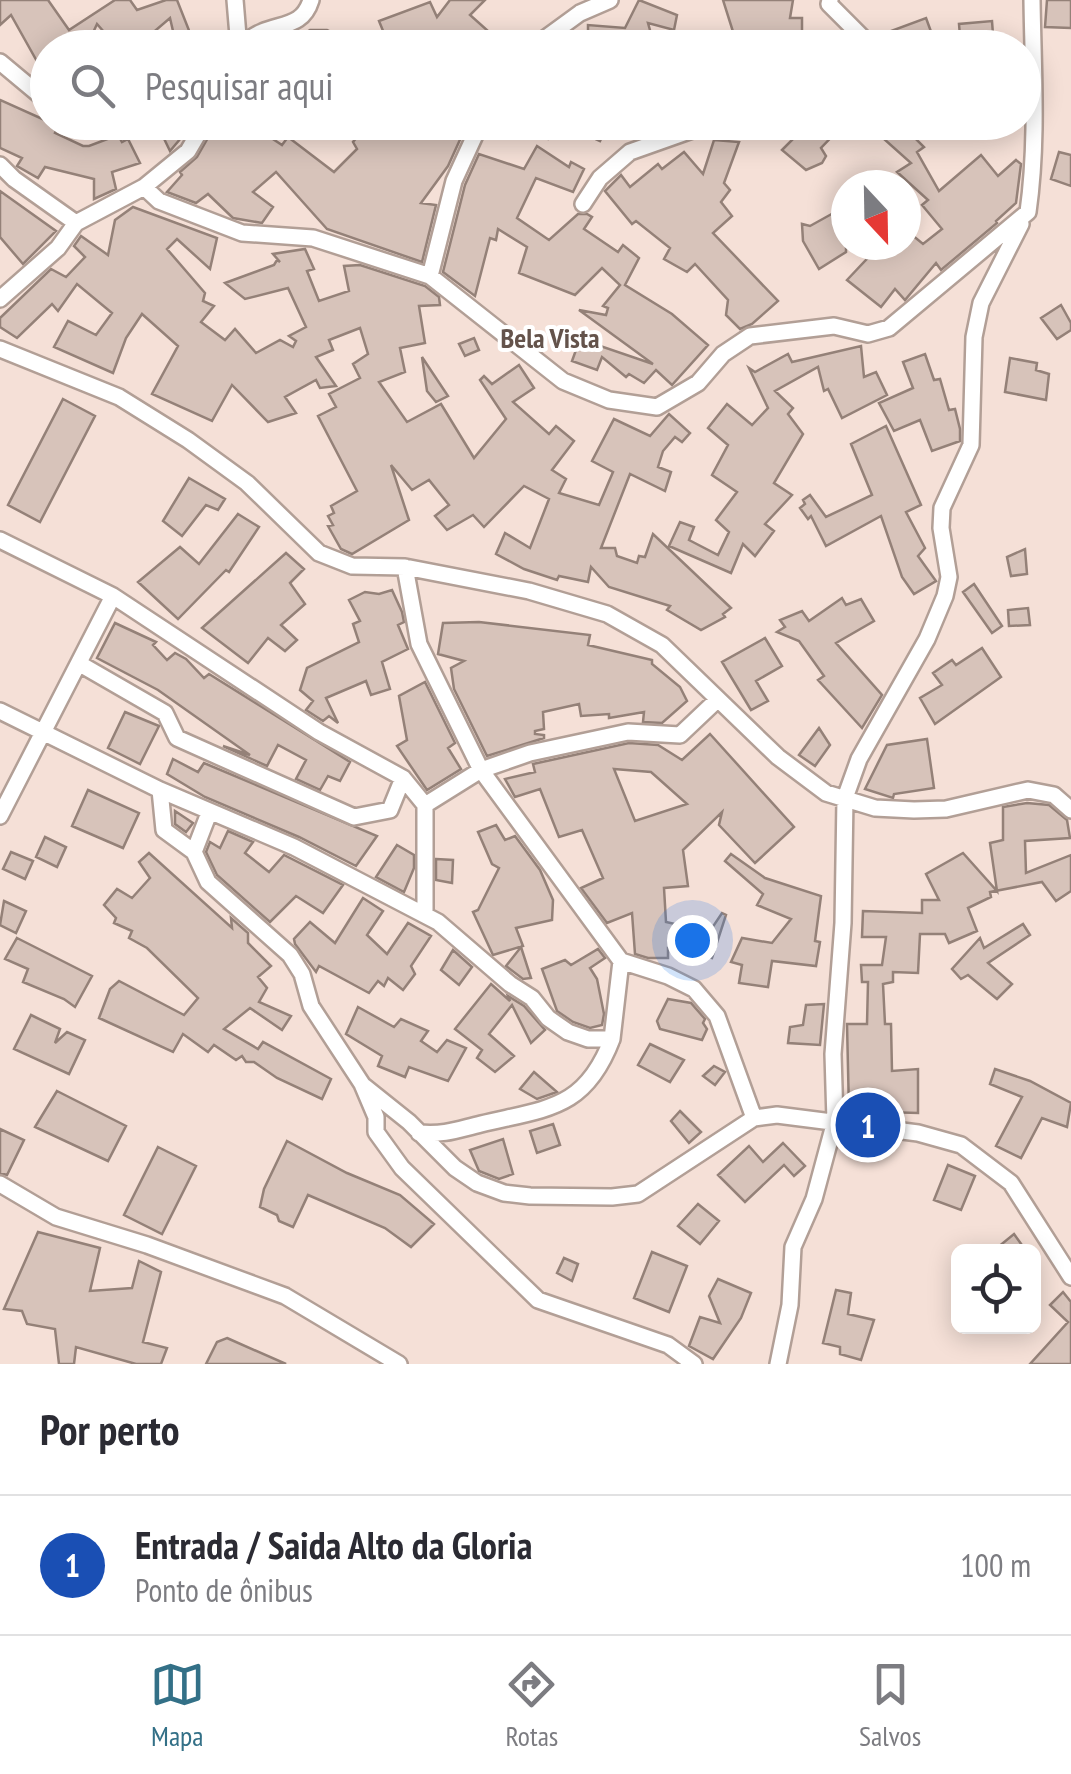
<!DOCTYPE html>
<html lang="pt">
<head>
<meta charset="utf-8">
<style>
  :root { --surface:#fff; --page:#f7f7f7; --text:#2b2b33; --muted:#7c7c81; --line:#e1e1e2; --accent:#337087 }
  body { margin:0; font-family:"PT Sans Narrow",sans-serif; background:var(--page); color:var(--text) }
  .controls { position:absolute; right:30px; bottom:30px; display:grid; overflow:hidden; border-radius:15px; box-shadow:0 5px 25px #0003 }
  .controls button { width:90px; height:90px; display:grid; place-items:center; padding:0; border:0; border-bottom:2px solid var(--line); background:var(--surface); color:var(--text); font:50px sans-serif }
  .compass { position:absolute; left:831px; top:170px; width:90px; height:90px; border-radius:50%; background:var(--surface); box-shadow:0 5px 25px #0003; rotate:158deg }
  .you { position:absolute; left:692px; top:940px; width:35px; height:35px; margin:-25px; border:8px solid #fff; border-radius:50%; background:#1a73e8; box-shadow:0 0 0 15px #1a73e833 }
  .badge { display:grid; place-items:center; width:65px; height:65px; border-radius:50%; background:var(--accent); color:#fff; font-size:32px; font-weight:700 }
  .pin { position:absolute; translate:-50% -50%; border:5px solid #fff; box-shadow:0 2px 10px #0006 }
  .list { margin:0; padding:0; list-style:none }
  h2 { display:flex; justify-content:space-between; align-items:center; height:130px; margin:0; padding:0 40px; font-size:42px }
  h2 small { font-size:32px; font-weight:400; color:var(--muted) }
  .list li { display:grid; grid-template-columns:65px 1fr auto; gap:30px; align-items:center; box-sizing:border-box; height:140px; padding:0 40px; border-top:2px solid var(--line) }
  .list b { display:block; font-size:38px; white-space:nowrap }
  .list p { margin:0; font-size:32px; white-space:nowrap; color:var(--muted) }
  .list em { font-size:32px; font-style:normal; color:var(--muted) }
  .icon { flex:none; width:55px; height:55px; fill:none; stroke:currentColor; stroke-width:2; stroke-linecap:round; stroke-linejoin:round }
  .map { position:relative; flex:none; width:1071px; height:1364px; overflow:hidden }
  .search { position:absolute; background:var(--surface); box-shadow:0 5px 25px #0003; left:30px; right:30px; top:30px; height:110px; display:flex; align-items:center; gap:25px; box-sizing:border-box; padding:0 35px; border-radius:55px; color:var(--muted); font-size:38px }
  .sheet { height:270px; background:var(--surface) }
  nav { display:flex; justify-content:space-around; align-items:center; box-sizing:border-box; height:140px; border-top:2px solid var(--line); background:var(--surface); font-size:28px; color:var(--muted) }
  nav a { display:grid; justify-items:center; gap:5px }
  nav .on { color:var(--accent) }
  .map>svg:first-child { display:block }
  .building { fill:#d7c3ba; stroke:#948178; stroke-width:2.5; fill-rule:evenodd }
  .lines { fill:none; stroke-linecap:round; stroke-linejoin:round }
  .street-casing { stroke:#b29f96; stroke-width:20 }
  .street { stroke:#fff; stroke-width:15 }
  .labels { text-anchor:middle; stroke-width:8; stroke-linejoin:round; paint-order:stroke }
  .neighbourhood-label { font-size:28px; font-weight:bold; fill:#64534b; stroke:#fff }
</style>
</head>
<body>
<div class="map">
<svg width="1071" height="1364" viewBox="0 0 1071 1364">
  <rect width="100%" height="100%" fill="#f5e0d7"/>
  <path class="building" d="M0,0h48l21,30 46,-30h15l7,10 29,-10h11l15,38 -16,6 -6,-26 -35,30h-17l-21,-24 -11,24h-38v33l-37,-66 -11,10z
    M450,0h35l-15,15 37,33h-45l-13,-14 -11,10 -5,-8 -29,7 1,5h-15l-11,-27 51,-19 7,15z
    M639,0l38,15 -3,15 -26,-7 7,25h-67v-23l37,3z
    M723,0h70l-3,18h12v29h-30v-15l-37,6z
    M1047,0h24v28l-26,-1z
    M926,18l11,30h-49l-5,-14z
    M992,21l2,27h-33l-2,-24z
    M310,30h17l10,5 9,13h-65z
    M0,100l58,26 -3,7 28,13h6l29,-11 4,7 6,-3 12,24 -28,9 4,17 -22,10v-20l-49,-12 -7,11 -21,-12 5,-8 -22,-10z
    M156,122h26l4,10 -16,19z
    M217,122h30l35,23 6,-8 46,35 23,-23 -4,-7 17,-20h98l-20,44 -27,37 15,2 -14,57 -95,-33 -51,-57 -23,20 20,15 -11,16 -29,-5 -25,-24 -12,9 -29,-11 15,-17 -2,-3 17,-15z
    M519,122h90l-9,19 -39,-18 -13,16z
    M803,122h43l-25,26 5,8 -4,7 -16,7 -24,-20 12,-12 -5,-3z
    M865,122h34l25,25 -7,5 22,39 42,-36 17,21 18,-16 5,4 -5,39 -20,18 1,2 -56,47 -5,-7 -31,37 -10,-11 -14,18 -34,-27 33,-35h26v-15l17,14 19,-15 -20,-24 6,-5 -31,-28 14,-9z
    M714,140l25,2 -15,41 6,7 -9,12 11,14 -19,17 65,68 -26,23 -12,5 -14,-14 2,-15 -33,-36 -8,8 -23,-13 6,-11 -34,-27 -4,3 -27,-33 16,-16 9,12 28,-23 4,5 22,-17 19,22z
    M537,146l32,21 2,-5 13,7 -11,23 -37,-14 -19,40 32,22 29,-26h9l5,3 -8,12 34,23 5,-7 16,13 -14,27 47,29 36,31 -36,40 -16,-15 -12,13 -15,-9 -3,3 -24,-20 -5,13 -25,-9 8,-22 73,25 -74,-54 27,5 2,-7 -5,-2 17,-21 -18,-17 -27,27 -56,-22 8,-26 -29,-18 -2,11 -6,-2 -15,58 -32,-24 22,-87 14,-31 45,15z
    M1059,152l12,3v31l-20,-7z
    M0,191l56,40 -33,33 -23,-27z
    M846,206v46l-27,17 -16,-28 -1,-17 8,2z
    M133,207l84,31 -7,31 -33,-30 -10,10 38,44 -2,8 11,5 -13,16 24,18 10,-11 21,24 24,-13 13,7 3,-6 -7,-5 17,-9 -18,-39 -43,11 -20,-16 49,-18 3,-5 3,2 -7,-8 32,-5 9,20 -7,2 12,30 30,-10 -5,-25 16,-1 65,21 14,11 1,8 -21,1 6,37 -25,5 5,24 -26,10 28,40 34,-18 33,54 32,-39 -26,-39 4,-4 8,8 27,-19 15,23 -21,14 36,32 7,-8 18,15 -22,29 14,9 -7,14 40,12 14,-33 -21,-11 22,-42 36,17 19,-22 21,19 -8,9 -7,-5 -12,14 -5,16 13,5 -6,19 -35,-17 -29,74h14l2,8 20,7 2,-7 6,1 8,-23 78,74 -8,6 2,3 -24,13 -34,-20 3,-4 -61,-19 -18,-20 -3,15 -29,-6 -2,4 -33,-11 -28,-15 9,-21 25,15 19,-49 -25,-13 -40,41 -11,-12 -26,15 -12,-14 14,-11 -20,-25 -17,10 -21,-25 18,55 -57,34 -11,-5 -13,-23 5,-1 -5,-9 6,-3 -3,-7 26,-15 -39,-75 18,-9 -7,-13 31,-16 -7,-14 15,-10 -8,-26 -31,12 4,10 -17,7 20,29 -16,2 -4,-8 -31,17 11,16 -28,9 -36,-37 -20,36 -60,-27 26,-48 -36,-32 -16,24 -13,35 -59,-26 14,-26 28,14 16,-22 -35,-29 -19,27 -6,-7 -35,34 -17,-11v-9l51,-49 15,8 19,-20 -11,-11 7,-10 27,19 7,-35z
    M1061,305l10,18v7l-14,9 -16,-21z
    M474,338l5,12 -14,6 -6,-12z
    M861,346l3,31 12,-5 11,23 -45,23 -14,-29 -4,2 -6,-24 -43,24 18,17 -5,6 15,20 -29,49 18,12 -27,29 9,7 -19,25 -12,-12 -12,29 -62,-27 11,-24 14,5 -5,13 29,15 11,-23 -13,-12 21,-28 -25,-17 16,-30 -20,-17 19,-24 25,21 16,-17 -19,-40 6,4 33,-18 4,8z
    M925,354l9,26 6,-1 9,31 6,-1 5,20v12l-28,10 -12,-31 -26,11 -15,-28 34,-15 -10,-26z
    M422,357l26,39 -12,6 -9,-11z
    M1010,358l27,5 -1,7 13,4 -3,26 -41,-8z
    M63,399l32,17 -55,106 -32,-17z
    M886,426l35,79 -15,7 19,36 -7,8 18,25 -22,13 -12,-17 -21,-61 -55,30 -15,-30 -3,3 -8,-11 5,-4 -2,-4 7,-5 16,22 46,-22 -21,-51z
    M189,478l36,21 -7,11 -12,-5 -24,31 -19,-15z
    M238,514l21,13 -30,45 -3,-2 -48,49 -40,-37 42,-35 19,17z
    M1025,549l2,25 -16,2 -4,-19z
    M286,553l18,16 -14,14 15,21 -24,21 16,15 -12,11 -17,-13 -20,25 -46,-35z
    M974,584l28,42 -10,7 -29,-41z
    M392,590l10,22 2,10 -6,3 10,24 -26,13 8,27 -19,6 -5,-14 -40,17 12,25 -9,-7 -6,5 -17,-11 7,-9 -13,-11 7,-22 52,-26 -6,-18 7,-3 -11,-21 16,-8 14,2z
    M842,598l4,7 15,-6 13,22 -38,22 46,52 -20,33 -44,-48 6,-4 -25,-35 -22,-9 8,-5 -5,-7 22,-9 7,10z
    M1028,608l2,17 -21,1 -1,-16z
    M479,622l111,13 -2,10 64,15v4l28,23 7,14 -25,22 -19,-1 1,-10 -35,6v-4l-28,2 -2,-12 -36,8 1,17 -9,2v3l9,1v3l-57,18 -33,-67 -3,-21 13,-7 -26,-7 5,-31z
    M115,623l41,19 -3,3 14,15 8,-7 11,6 18,19 5,-4 141,88 -10,19 -12,-5 -8,14 -24,-11 10,-19 -28,-15 -11,21 -44,-20 27,9 -92,-65 -61,-32z
    M765,638l17,28 -26,15 12,20 -17,9 -29,-48z
    M982,648l19,29 -66,47 -15,-26 22,-13 -9,-12 19,-13 4,5z
    M425,682l30,61 -7,5 13,21 -34,21 -30,-44 10,-6 -8,-44z
    M125,712l34,14 -19,38 -32,-16z
    M819,728l11,17 -15,21 -16,-11z
    M710,734l84,93 -39,36 -36,-38 3,-13 -39,38 5,36 -24,2 2,34 27,6 3,24 26,-39 4,2 -14,43 -44,-10v10h-20l-13,-4 -3,-41 -25,10 -26,-35 22,-10 -21,-48 -23,7 -19,-48 -25,8 -10,-18 30,-7 -2,-8 96,-21 29,2 24,15zM614,769l37,3 36,32 -52,17z
    M927,739l7,49 -40,6 -1,4 -28,-9 22,-44z
    M173,759l25,13 6,-9 173,73 -21,30 -57,-29 -94,-40 -38,-23z
    M88,790l51,23 -16,35 -51,-22z
    M1027,803l22,2 18,15 3,18 -45,3 1,32 45,-18v36l-15,10 -14,-19 -52,10 1,5 -23,11 9,23 -28,12 -4,-9h-25l-2,39 -25,-1v10l-10,2 2,40h6l1,47 26,-2v44l-69,-2 -2,-87h20l1,-42h-6l-1,-17h21l4,-28h-24l1,-26 59,2v-13h17l-13,-26 37,-21 34,38 -7,-48 13,-3v-33z
    M175,811l18,12 -7,9 -11,-8z
    M496,825l9,15 10,-4 25,34 13,30 -1,20 -36,8 7,18 -30,9 -20,-43 5,-2 21,-42 -7,-4 -14,-32z
    M228,831l25,11 -8,11 24,19 15,-17 59,30 -20,28 -27,-17 -26,26 -53,-47 -11,-23 4,-10 10,6z
    M45,837l21,10 -9,20 -21,-10z
    M397,845l17,10v13l-10,24 -28,-15z
    M11,852l22,9 -8,18 -22,-10z
    M149,853l83,75 -1,-10 17,15v10l23,23 -13,11 9,11 -8,14 32,14 -9,14 -32,-22 -26,21 34,20 5,-7 68,37 -9,20 -45,-21 -23,-16h-8l-4,-6 -6,4 -22,-15 -6,7 -25,-18 -10,18 -74,-34 11,-29 9,-8 65,34 14,-17 -51,-50 -18,-10 3,-7 -18,-8 2,-5 -12,-13 13,-16 15,9 18,-20 -11,-16z
    M731,854l34,24 56,18 -6,45 5,1 -4,24 -44,-5 -4,26 -29,-4 3,-18 -11,-3 11,-24 30,5 19,-24 -34,-14 6,-11 -38,-33z
    M436,859l17,1 -1,23 -16,-3z
    M363,898l20,13 -16,24 20,19 21,-31 23,13 -20,30 4,8 -12,16 -15,-12 -4,8 -6,-5 -9,12 -50,-27 -3,6 -21,-28 -1,-5 16,-17 25,21z
    M4,901l22,10 -10,22 -16,-8z
    M1023,924l7,11 -42,28 24,21 -15,15 -29,-24 -7,4 -9,-10 28,-31 4,10z
    M17,938l75,38 -17,31 -11,-8 -41,-17 5,-13 -23,-10z
    M521,947l10,31 -8,1 -17,-13z
    M598,949l7,9 -15,10 7,11 7,35 -2,11 -12,3 -17,-6 -16,-11 -15,-42 23,-9 6,5z
    M453,950l19,17 -13,18 -18,-15z
    M491,984l19,17 -2,-5 16,10 21,24 -14,13 -19,-38 -23,29 25,22 -19,16 -18,-14 5,-8 -27,-21z
    M668,999l23,4 14,16 -2,4 4,6 -5,11 -42,-11 -3,-8z
    M824,1004l-4,41 -32,-2 2,-16 13,-2 3,-20z
    M358,1007l36,20 7,-8 27,12 -7,10 16,11 10,-12 19,8 -18,33 -39,-14 -4,10 -27,-11 4,-10 -36,-22z
    M31,1015l29,14 -5,14 12,-11 18,8 -16,34 -55,-25z
    M650,1044l34,16 -14,22 -32,-17z
    M714,1066l11,6 -10,13 -12,-9z
    M995,1069l35,12 41,22 -4,24 -25,-9 -21,40 -25,-12 26,-49 -32,-13z
    M534,1072l23,20 -20,7 -17,-10z
    M57,1091l69,35 -18,35 -73,-34z
    M680,1111l21,21 -12,11 -18,-22z
    M553,1124l7,21 -23,8 -7,-22z
    M0,1129l24,11 -17,35 -7,-2z
    M503,1139l10,35 -14,5 -20,-8 -9,-21z
    M287,1141l60,32 53,22 34,29 -23,23 -26,-19 -77,-33 -15,32 -14,-6 -2,-6 -17,-8 4,-18z
    M783,1143l22,23 -11,10 -10,-11 -39,37 -27,-27 31,-29 14,16z
    M158,1147l38,19 -34,68 -38,-19z
    M948,1165l27,11 -14,34 -27,-10z
    M698,1204l21,17 -19,23 -22,-18z
    M38,1232l62,16 -10,43 42,-3 7,-27 22,11 -18,70 24,6 -6,16h-25l-60,-17 -2,17h-15l-4,-35 -28,-5 -5,-13 -18,-2z
    M1014,1234l13,18h-35z
    M652,1252l35,14 -18,46 -35,-14z
    M564,1258l14,6 -6,17 -15,-8z
    M718,1279l33,14 -10,25 -28,41 -24,-13 11,-29 20,6 -11,-27z
    M836,1290l15,3 -3,21 26,6 -13,40 -21,-6v-7l-17,-4z
    M1063,1292l8,10v62h-41l38,-42 -18,-17z
    M227,1338l59,26h-80l11,-22z"/>
  <g class="lines">
    <g class="street-casing">
      <path id="street" d="M235,0l4,48
        M830,0l-1,4 38,38v6
        M239,46c7,-4 15,-11 23,-14 22,-9 41,-6 49,-32
        M532,48l48,-35 30,-13
        M0,62l48,40
        M77,122l5,4 30,-4
        M0,165l14,14 62,44
        M144,187l44,-36 17,-29
        M583,204l17,-26 30,-26 65,-23h47l24,-7
        M430,276l24,-95 27,-59
        M0,299l58,-51 18,-25 68,-36 15,14 83,32 71,5 117,38 133,105 46,19 48,7 41,-24 25,-29 27,-18 84,-10 34,8 21,-6 139,-116c10,-71 5,-140 4,-212
        M0,349l119,48 69,43 59,43 72,70 33,13 53,1 124,24 78,23 55,31 116,112 48,36 49,15 39,2 32,-1 82,-19 26,5 17,15
        M0,540l113,56 206,136 84,46 22,27v110
        M405,567l14,77 62,126 140,191 47,15 26,13 23,27 37,102
        M80,664l85,49 12,25 177,79 36,-7 13,-32
        M0,711l160,79 4,40 30,22 14,30 82,73 12,19 9,32 51,78 14,33v15l26,36 136,132 130,45 26,19
        M160,790l134,57 144,75 72,62 22,14 16,20 20,14 20,7h24l9,-78
        M425,805l56,-35 49,-17 98,-21 52,3 37,-35
        M0,816l113,-220
        M194,852l15,-39
        M364,1086l45,36 46,46 22,15 27,10 26,3 82,1 26,-3 116,-76 23,-3 141,18 43,12 50,38 60,94
        M419,1133c27,2 37,-3 62,-9 66,-16 104,-14 131,-85
        M0,1184l56,33 91,28 138,51 114,68
        M778,1364l12,-59 3,-58 21,-48 21,-78 -2,-67 10,-131 2,-125 14,-39 68,-120 18,-43 4,-19 -8,-49 1,-20 29,-63 3,-108 7,-34 40,-79"/>
    </g>
    <use href="#street" class="street"/>
  </g>
  <g class="labels">
    <g class="neighbourhood-label">
      <text x="550" y="348">Bela Vista</text>
    </g>
  </g>
</svg>
<div class="controls">
<button><svg class="icon" aria-label="locate" viewBox="0 0 24 24"><circle cx="12" cy="12" r="6"/><path d="M12 2v4M12 18v4M2 12h4M18 12h4"/></svg></button>
</div>
<svg class="compass" viewBox="-18 -18 36 36"><path d="M0-13l5 13h-10z" fill="#e53935"/><path d="M0 13l5-13h-10z" fill="#7c7c81"/></svg>
<div class="you"></div>
<div class="pin badge" style="left:868px;top:1125px;background:#1a4fb4">1</div>
<div class="search"><svg class="icon" aria-label="search" viewBox="0 0 24 24"><circle cx="10" cy="10" r="6"/><path d="M15 15l6 6"/></svg>Pesquisar aqui</div>
</div>
<section class="sheet">
<h2>Por perto<small></small></h2>
<ul class="list">
<li><span class="badge" style="background:#1a4fb4">1</span><div><b>Entrada / Saida Alto da Gloria</b><p>Ponto de ônibus</p></div><em>100 m</em></li>
</ul>
</section>
<nav>
<a class="on"><svg class="icon" aria-label="map" viewBox="0 0 24 24"><path d="M3 6l6-2 6 2 6-2v14l-6 2-6-2-6 2zM9 4v14M15 6v14"/></svg>Mapa</a>
<a><svg class="icon" aria-label="directions" viewBox="0 0 24 24"><path d="M12 3l9 9-9 9-9-9zM9 14v-3h6M13 9l2 2-2 2"/></svg>Rotas</a>
<a><svg class="icon" aria-label="saved" viewBox="0 0 24 24"><path d="M7 4h10v16l-5-4-5 4z"/></svg>Salvos</a>
</nav>
</body>
</html>
